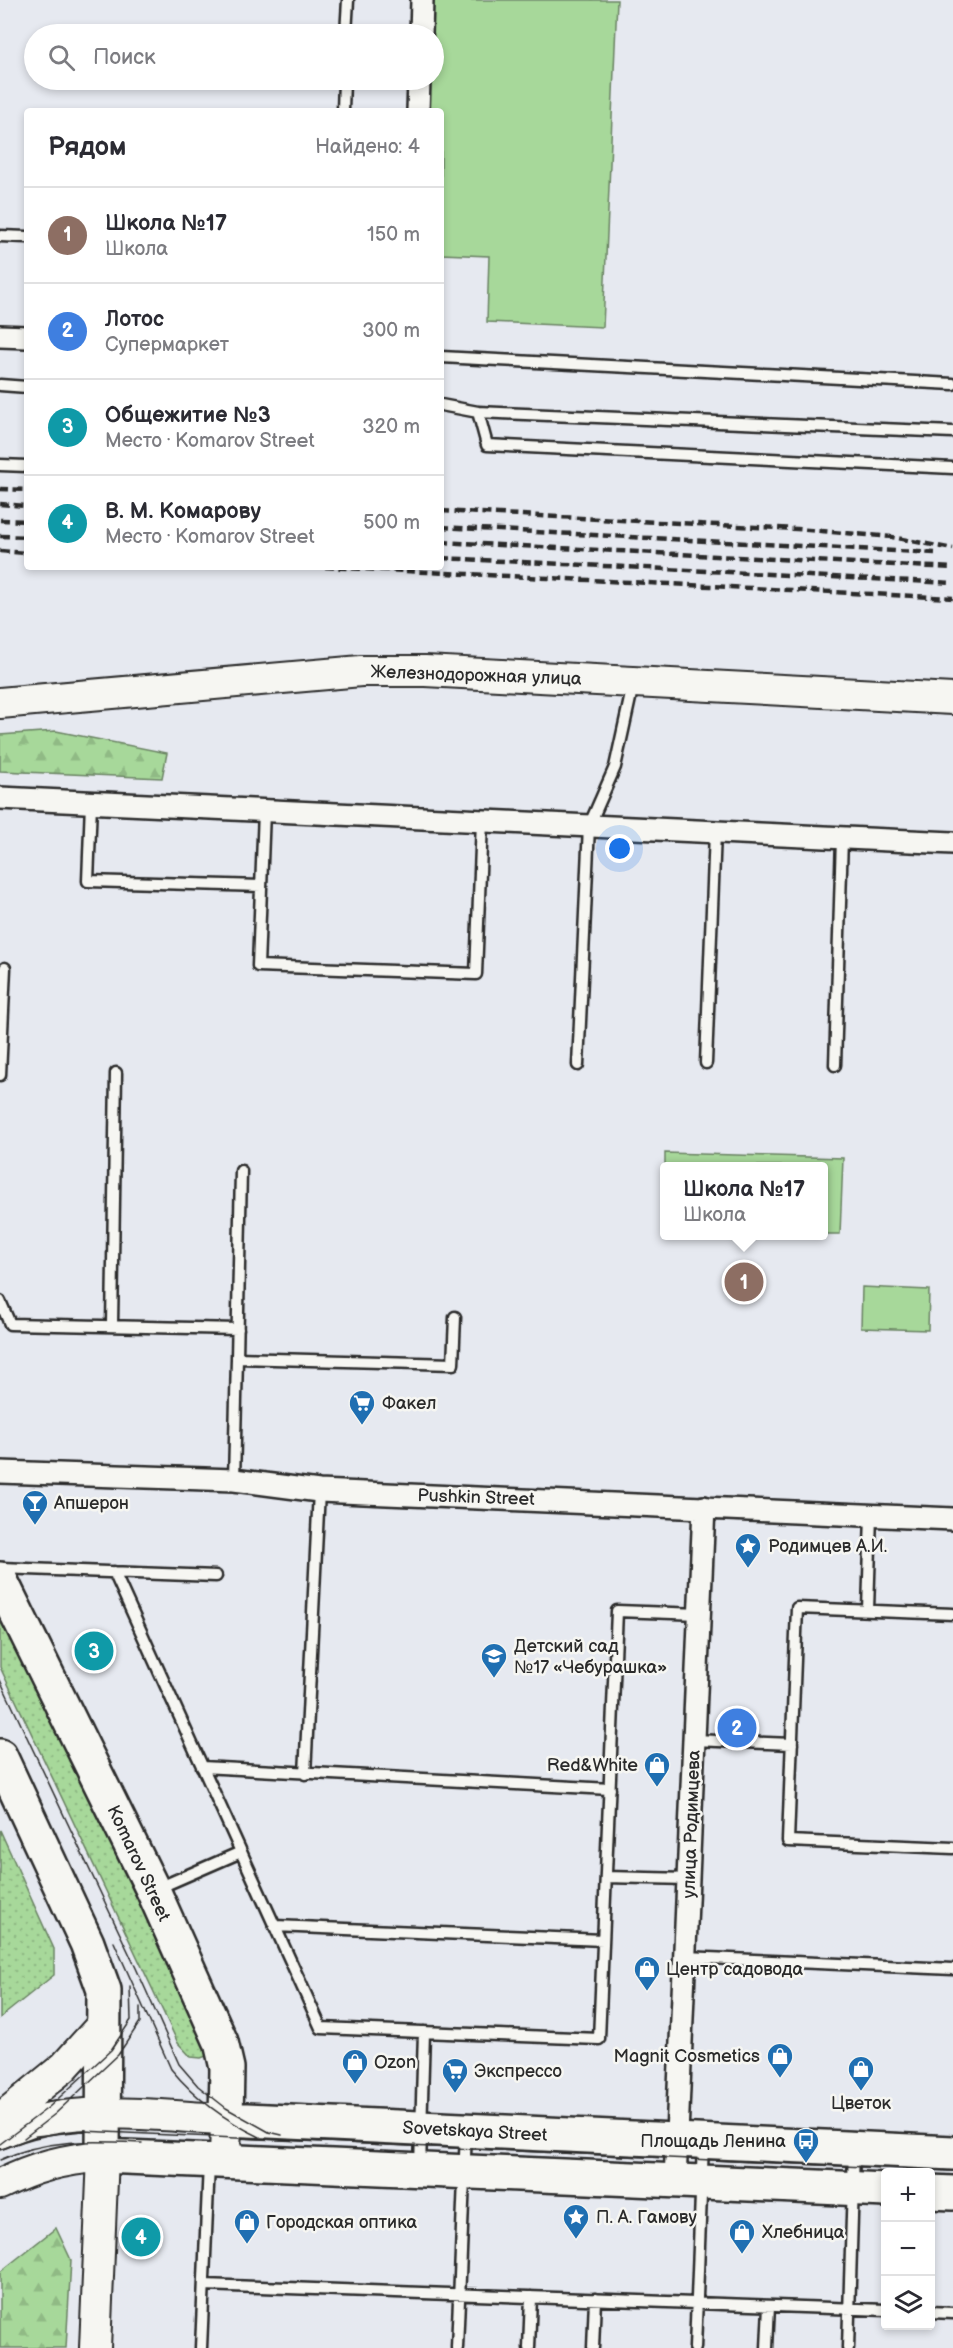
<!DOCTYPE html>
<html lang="ru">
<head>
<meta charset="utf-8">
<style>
  :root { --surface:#fff; --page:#f2f2f3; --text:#2b2b33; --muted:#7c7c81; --line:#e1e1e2; --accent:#1f6fb2 }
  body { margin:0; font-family:"Balsamiq Sans",sans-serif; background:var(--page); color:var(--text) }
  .controls { position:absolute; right:18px; bottom:18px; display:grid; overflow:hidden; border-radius:6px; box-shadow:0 3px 9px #0003 }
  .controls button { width:54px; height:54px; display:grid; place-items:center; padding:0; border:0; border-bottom:2px solid var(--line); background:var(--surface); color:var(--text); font:30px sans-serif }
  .you { position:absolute; left:620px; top:849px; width:21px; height:21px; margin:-15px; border:4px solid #fff; border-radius:50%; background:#1a73e8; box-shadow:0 0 0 9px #1a73e833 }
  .badge { display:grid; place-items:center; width:39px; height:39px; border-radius:50%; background:var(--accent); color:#fff; font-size:20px; font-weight:700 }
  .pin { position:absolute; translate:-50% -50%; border:3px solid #fff; box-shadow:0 2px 6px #0006 }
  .popup { position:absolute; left:660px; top:1162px; width:168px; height:78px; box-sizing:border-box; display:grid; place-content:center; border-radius:6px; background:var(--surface); filter:drop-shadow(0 2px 4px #0005); font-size:20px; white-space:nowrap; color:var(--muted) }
  .popup b { font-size:22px; color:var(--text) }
  .popup::after { content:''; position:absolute; left:50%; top:100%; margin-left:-12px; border:12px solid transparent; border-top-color:var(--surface) }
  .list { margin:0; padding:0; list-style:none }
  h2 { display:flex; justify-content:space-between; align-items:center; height:78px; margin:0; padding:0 24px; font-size:26px }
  h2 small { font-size:20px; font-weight:400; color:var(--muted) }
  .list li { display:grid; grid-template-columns:39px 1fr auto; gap:18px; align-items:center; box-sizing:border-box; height:96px; padding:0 24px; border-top:2px solid var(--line) }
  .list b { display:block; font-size:22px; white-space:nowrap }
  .list p { margin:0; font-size:20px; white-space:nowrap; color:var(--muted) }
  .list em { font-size:20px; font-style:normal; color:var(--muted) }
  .icon { flex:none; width:33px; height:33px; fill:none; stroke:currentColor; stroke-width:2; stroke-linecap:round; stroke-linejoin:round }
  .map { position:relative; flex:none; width:953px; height:2348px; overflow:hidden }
  .search { position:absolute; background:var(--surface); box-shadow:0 3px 9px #0003; left:24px; top:24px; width:420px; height:66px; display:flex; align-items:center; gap:15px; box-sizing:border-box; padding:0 21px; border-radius:33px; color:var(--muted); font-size:22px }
  .panel { position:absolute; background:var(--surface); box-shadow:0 3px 9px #0003; left:24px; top:108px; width:420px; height:462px; border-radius:6px }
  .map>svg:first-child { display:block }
  .grass { fill:url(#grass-dots); stroke:#698262; stroke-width:1.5 }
  .forest { fill:url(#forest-firs); stroke:#698262; stroke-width:1.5 }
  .park { fill:#a7d89a; stroke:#698262; stroke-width:1.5 }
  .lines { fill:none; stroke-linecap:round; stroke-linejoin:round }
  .lane-casing { stroke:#2b2b2b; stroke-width:15 }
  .street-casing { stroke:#2b2b2b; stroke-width:26 }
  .secondary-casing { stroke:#2b2b2b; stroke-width:34 }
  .primary-casing { stroke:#2b2b2b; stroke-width:38 }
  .lane { stroke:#f6f6f2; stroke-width:10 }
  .street { stroke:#f6f6f2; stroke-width:21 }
  .secondary { stroke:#f6f6f2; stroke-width:30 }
  .primary { stroke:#f6f6f2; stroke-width:33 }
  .tram { stroke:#2b2b2b; stroke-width:1.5 }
  .rail { stroke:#2b2b2b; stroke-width:4.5; stroke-dasharray:9 4.5; stroke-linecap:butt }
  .labels { text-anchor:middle; stroke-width:5; stroke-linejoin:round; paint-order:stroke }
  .street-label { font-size:18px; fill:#2b2b2b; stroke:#f6f6f2 }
  .poi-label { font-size:18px; fill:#2b2b2b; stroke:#f6f6f2; text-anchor:start }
</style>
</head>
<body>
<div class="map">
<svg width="953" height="2348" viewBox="0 0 953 2348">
  <defs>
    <pattern id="grass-dots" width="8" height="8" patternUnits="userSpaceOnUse" patternTransform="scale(1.5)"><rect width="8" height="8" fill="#a7d89a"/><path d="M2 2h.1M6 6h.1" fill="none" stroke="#90ba85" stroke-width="1.8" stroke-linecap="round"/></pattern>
    <pattern id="forest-firs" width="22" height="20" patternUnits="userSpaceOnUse" patternTransform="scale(1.5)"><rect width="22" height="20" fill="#a7d89a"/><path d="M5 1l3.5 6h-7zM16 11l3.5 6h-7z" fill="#90ba85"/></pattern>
  </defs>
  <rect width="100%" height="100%" fill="#e6e9f0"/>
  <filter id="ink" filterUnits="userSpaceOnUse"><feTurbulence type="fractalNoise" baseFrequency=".0167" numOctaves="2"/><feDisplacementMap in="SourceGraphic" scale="12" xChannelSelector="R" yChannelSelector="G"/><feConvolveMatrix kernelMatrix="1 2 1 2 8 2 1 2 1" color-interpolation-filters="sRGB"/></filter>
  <g filter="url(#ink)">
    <path class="grass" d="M0,1593l212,461 -11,4 -10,-1 -13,-14 -178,-376z
      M0,1830l54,119v26l-54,43z"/>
    <path class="forest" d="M56,731l111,22 -5,25 -162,-7v-36z
      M56,2228l15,32 -5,88h-66v-76z"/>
    <path class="park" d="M433,0h184l-14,327 -116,-5 2,-66 -48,-2v-143h-13l2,-31h4v-46h-2z
      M665,1153l178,5 -3,76h-16v-68h-159z
      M862,1287l67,3 -1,40 -67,-2z"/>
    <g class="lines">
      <g class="lane-casing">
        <path id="lane" d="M346,34l2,-34
          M343,111l1,-31
          M0,236l27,1
          M441,357l512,27
          M0,385l27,2
          M441,405l37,7 475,20
          M478,412l9,33 466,23
          M0,465l27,1
          M91,803l-3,78 173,5
          M264,811l-6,155 218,8 6,-153
          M706,1063l9,-231
          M578,1065l11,-239 26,-59 18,-82
          M835,1065l7,-227
          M0,1075l5,-107
          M0,1301l10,23 228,5
          M112,1325l4,-252
          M237,1358l4,-187
          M234,1480l3,-122 216,6 2,-47
          M0,1568l216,8
          M114,1572l207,456 278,11 18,-428 83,3
          M868,1610l3,-95
          M953,1614l-156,-6 -9,233 165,7
          M694,1740l98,4
          M202,1767l408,22
          M305,1774l14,-283
          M606,1877l82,2
          M156,1889l85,-37
          M275,1926l328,14
          M685,1957l268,12
          M420,2167l4,-135
          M204,2285l682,25
          M930,2312l23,1
          M201,2348l8,-184
          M457,2348l9,-216
          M529,2348l2,-51
          M593,2348l2,-49
          M695,2348l8,-204
          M767,2348l2,-42
          M848,2348l6,-198"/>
      </g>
      <g class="street-casing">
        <path id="street" d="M421,34l1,-34
          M418,111l1,-31
          M0,336l27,1
          M0,798l953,45
          M0,1472l234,8 85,11 634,28
          M675,2181l29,-674"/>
      </g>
      <g class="secondary-casing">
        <path id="secondary" d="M0,703l361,-32h64l528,28
          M0,2119l64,-52 38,-42
          M0,2133c70,-31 152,-17 226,-14l-1,42
          M0,2184c37,-18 62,-24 103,-28l-8,192"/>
      </g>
      <g class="primary-casing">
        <path id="primary" d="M0,1579l153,311 68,152 6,26 -1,51 727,34
          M0,1756l87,187 17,47 -1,166 783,34
          M930,2192l23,1"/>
      </g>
      <use href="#lane" class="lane"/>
      <use href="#street" class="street"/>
      <use href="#secondary" class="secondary"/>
      <use href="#primary" class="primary"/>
      <path class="tram" d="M0,1680l136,288 43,96 19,22 28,22 43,24 13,3
        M114,1942l57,127c24,29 55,52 89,68
        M24,2138l31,-24 63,-59 22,-33v-15
        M0,2144l49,-37 62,-57 20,-30 -1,-34
        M0,2150l36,-14 47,-5 870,40
        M0,2160c46,-22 93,-19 142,-17"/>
      <path class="rail" d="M0,489l27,1
        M0,504l27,2
        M441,511l356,18 95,8 61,12
        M0,520l27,1
        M441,527l494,26
        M0,536l27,1
        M441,542l512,26
        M0,551l27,2
        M441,558l512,25
        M325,567l628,31"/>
    </g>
  </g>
  <defs>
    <g id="supermarket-pin" transform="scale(1.35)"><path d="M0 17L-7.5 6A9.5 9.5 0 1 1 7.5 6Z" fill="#1f6fb2" stroke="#f6f6f2"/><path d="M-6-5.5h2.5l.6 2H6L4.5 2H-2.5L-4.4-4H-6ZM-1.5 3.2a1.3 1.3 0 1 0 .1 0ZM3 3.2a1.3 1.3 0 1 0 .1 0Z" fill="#fff"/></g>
    <g id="bar-pin" transform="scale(1.35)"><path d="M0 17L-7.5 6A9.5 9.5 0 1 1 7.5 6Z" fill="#1f6fb2" stroke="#f6f6f2"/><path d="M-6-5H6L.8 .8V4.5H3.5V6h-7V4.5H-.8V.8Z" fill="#fff"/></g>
    <g id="sight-pin" transform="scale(1.35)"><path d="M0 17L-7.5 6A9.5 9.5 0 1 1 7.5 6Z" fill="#1f6fb2" stroke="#f6f6f2"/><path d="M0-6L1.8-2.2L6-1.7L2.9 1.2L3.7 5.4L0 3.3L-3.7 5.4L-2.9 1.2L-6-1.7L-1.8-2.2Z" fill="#fff"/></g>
    <g id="school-pin" transform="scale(1.35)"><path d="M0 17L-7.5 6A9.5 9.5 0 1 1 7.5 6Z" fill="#1f6fb2" stroke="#f6f6f2"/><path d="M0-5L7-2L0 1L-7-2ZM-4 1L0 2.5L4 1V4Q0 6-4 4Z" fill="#fff"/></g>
    <g id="shop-pin" transform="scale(1.35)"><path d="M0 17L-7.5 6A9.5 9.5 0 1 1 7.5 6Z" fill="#1f6fb2" stroke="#f6f6f2"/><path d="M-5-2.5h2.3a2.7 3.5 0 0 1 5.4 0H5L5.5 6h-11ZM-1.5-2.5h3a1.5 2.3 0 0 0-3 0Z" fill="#fff"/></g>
    <g id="bus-pin" transform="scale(1.35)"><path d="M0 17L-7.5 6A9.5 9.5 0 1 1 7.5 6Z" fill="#1f6fb2" stroke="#f6f6f2"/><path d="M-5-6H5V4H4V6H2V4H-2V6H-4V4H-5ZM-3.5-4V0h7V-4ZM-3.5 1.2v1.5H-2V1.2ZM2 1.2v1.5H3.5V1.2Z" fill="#fff"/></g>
  </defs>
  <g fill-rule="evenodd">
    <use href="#supermarket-pin" x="362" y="1403"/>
    <use href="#bar-pin" x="35" y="1503"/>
    <use href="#sight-pin" x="748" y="1546"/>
    <use href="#school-pin" x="494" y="1656"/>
    <use href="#shop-pin" x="657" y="1765"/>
    <use href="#shop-pin" x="647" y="1969"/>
    <use href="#shop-pin" x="780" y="2056"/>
    <use href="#shop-pin" x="355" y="2062"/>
    <use href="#shop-pin" x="861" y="2069"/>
    <use href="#supermarket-pin" x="455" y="2071"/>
    <use href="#bus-pin" x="806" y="2141"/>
    <use href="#sight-pin" x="576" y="2217"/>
    <use href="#shop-pin" x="247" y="2222"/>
    <use href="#shop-pin" x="742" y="2232"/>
  </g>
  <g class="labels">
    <g class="street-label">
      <text transform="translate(476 675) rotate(2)" y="6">Железнодорожная улица</text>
      <text transform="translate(476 1497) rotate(2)" y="6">Pushkin Street</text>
      <text transform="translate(691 1824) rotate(-88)" y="6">улица Родимцева</text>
      <text transform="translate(139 1863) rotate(65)" y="6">Komarov Street</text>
      <text transform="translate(475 2131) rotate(3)" y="6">Sovetskaya Street</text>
    </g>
    <g class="poi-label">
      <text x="382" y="1409">Факел</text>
      <text x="54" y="1509">Апшерон</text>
      <text x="768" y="1552">Родимцев А.И.</text>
      <text x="514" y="1652">Детский сад<tspan x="514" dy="21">№17 «Чебурашка»</tspan></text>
      <text x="638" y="1771" text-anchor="end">Red&amp;White</text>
      <text x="666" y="1975">Центр садовода</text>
      <text x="760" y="2062" text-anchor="end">Magnit Cosmetics</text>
      <text x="374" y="2068">Ozon</text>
      <text x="474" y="2077">Экспрессо</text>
      <text x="861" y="2109" text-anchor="middle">Цветок</text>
      <text x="786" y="2147" text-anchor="end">Площадь Ленина</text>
      <text x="596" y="2223">П. А. Гамову</text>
      <text x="266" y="2228">Городская оптика</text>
      <text x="762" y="2238">Хлебница</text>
    </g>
  </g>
</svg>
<div class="controls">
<button>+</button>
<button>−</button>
<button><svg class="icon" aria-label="layers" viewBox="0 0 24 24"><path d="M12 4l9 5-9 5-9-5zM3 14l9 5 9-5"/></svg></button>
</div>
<div class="you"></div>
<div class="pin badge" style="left:744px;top:1282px;background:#8d6e63">1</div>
<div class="popup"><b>Школа №17</b>Школа</div>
<div class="pin badge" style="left:737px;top:1728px;background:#3f7fe0">2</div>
<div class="pin badge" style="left:94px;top:1651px;background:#0f9aa8">3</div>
<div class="pin badge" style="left:141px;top:2237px;background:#0f9aa8">4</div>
<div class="search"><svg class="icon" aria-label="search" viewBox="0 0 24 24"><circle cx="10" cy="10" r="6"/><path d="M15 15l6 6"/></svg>Поиск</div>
<section class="panel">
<h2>Рядом<small>Найдено: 4</small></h2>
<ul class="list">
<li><span class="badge" style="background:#8d6e63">1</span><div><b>Школа №17</b><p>Школа</p></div><em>150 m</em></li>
<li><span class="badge" style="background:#3f7fe0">2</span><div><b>Лотос</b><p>Супермаркет</p></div><em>300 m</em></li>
<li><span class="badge" style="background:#0f9aa8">3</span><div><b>Общежитие №3</b><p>Место · Komarov Street</p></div><em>320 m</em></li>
<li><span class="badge" style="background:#0f9aa8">4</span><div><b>В. М. Комарову</b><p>Место · Komarov Street</p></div><em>500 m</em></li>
</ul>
</section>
</div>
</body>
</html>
